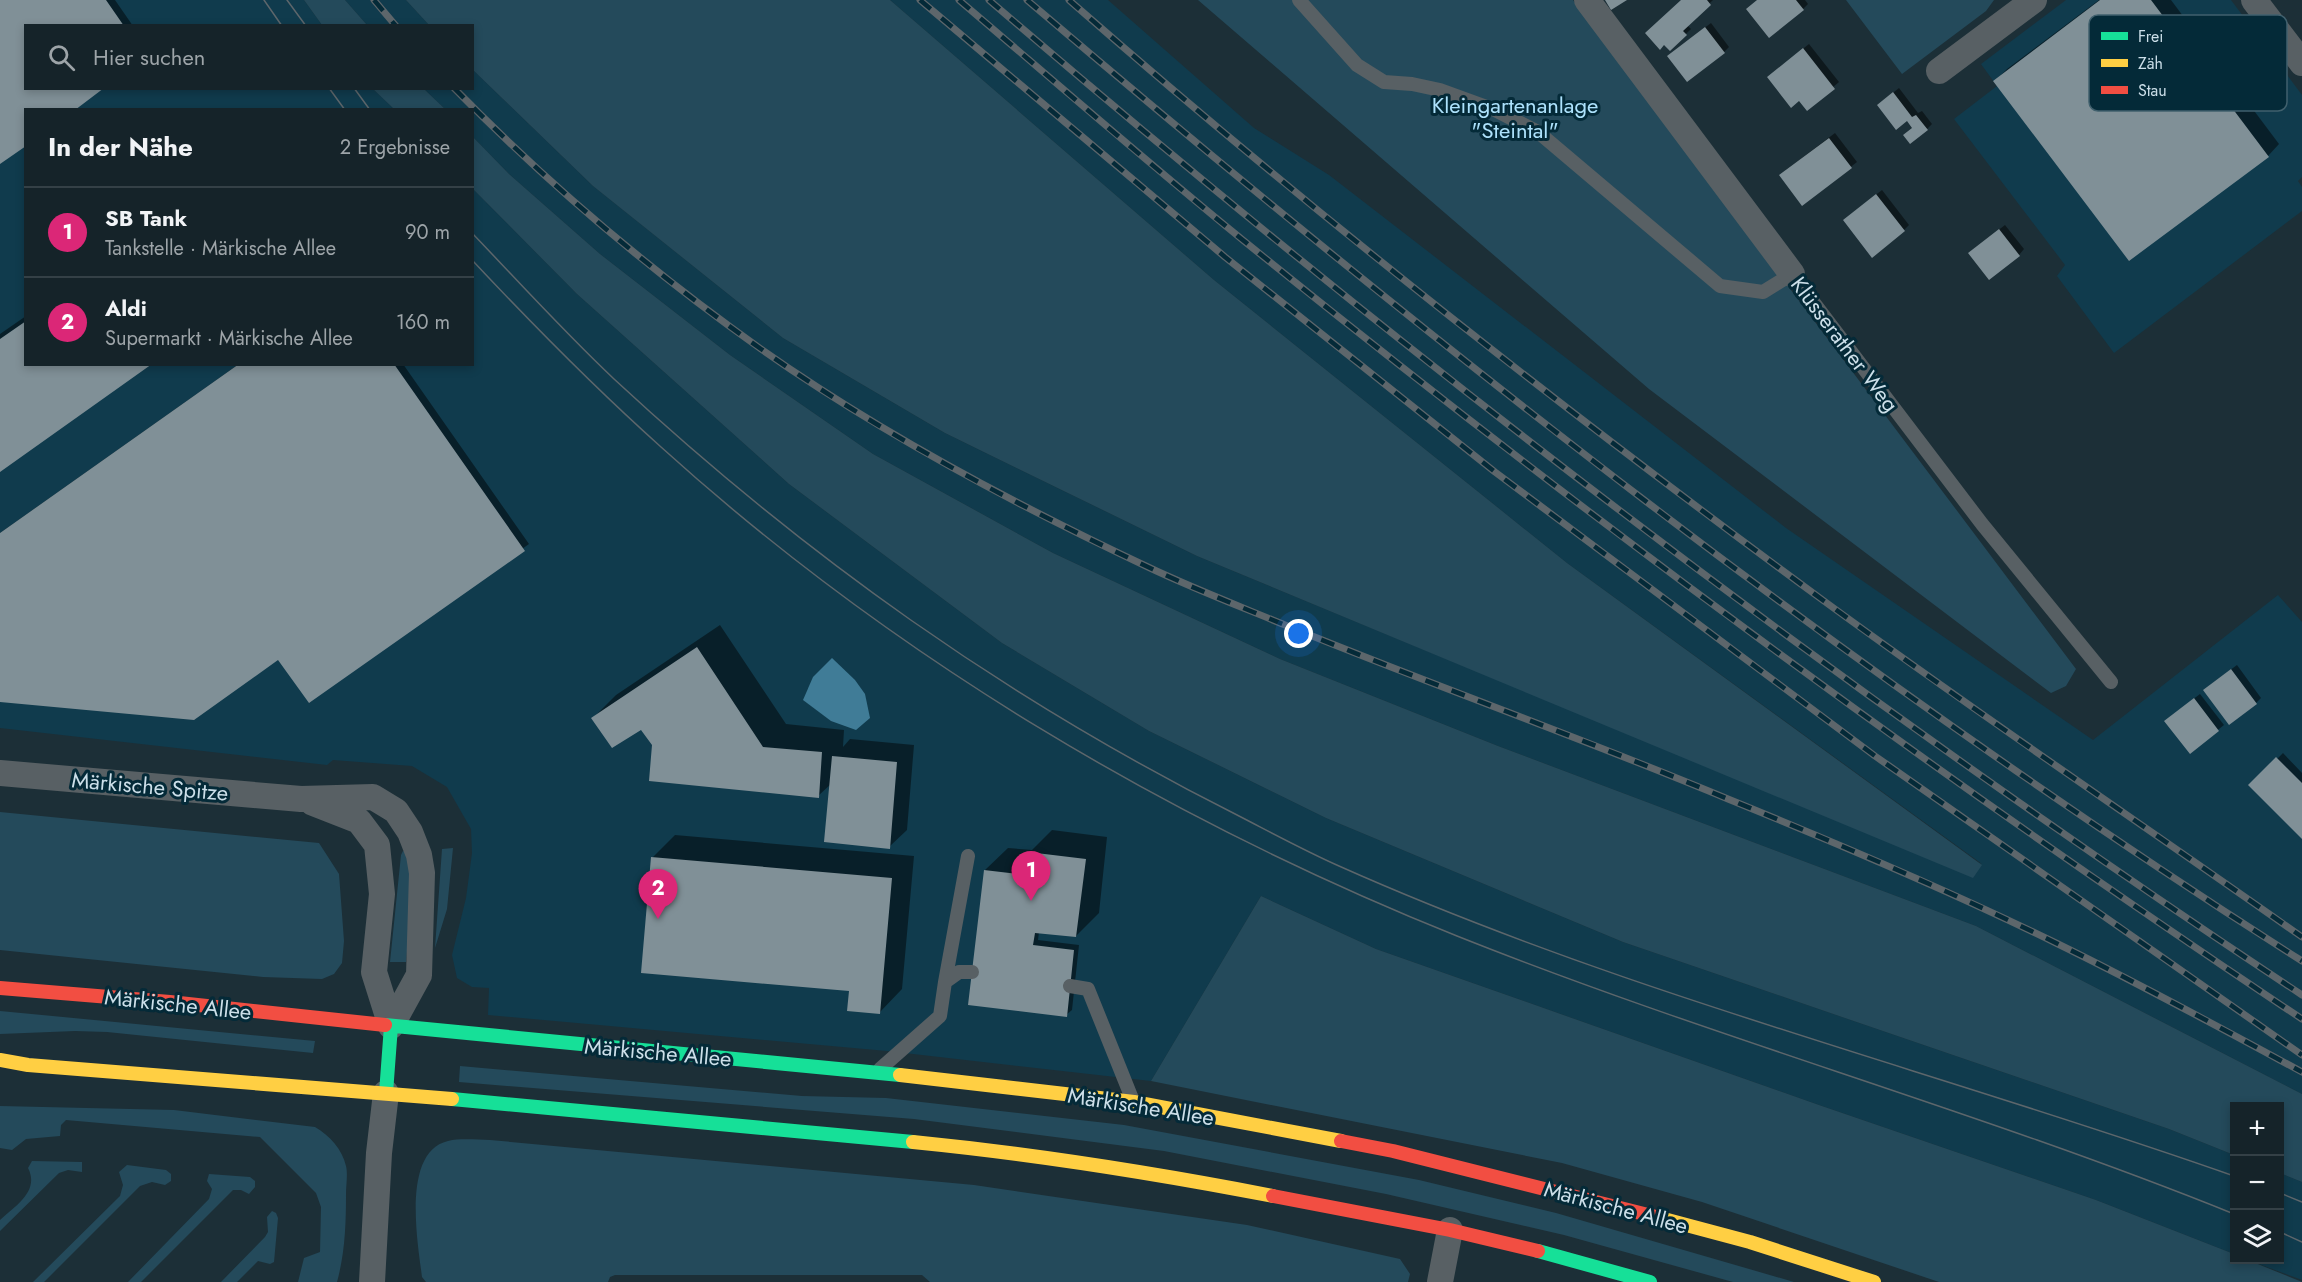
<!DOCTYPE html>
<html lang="de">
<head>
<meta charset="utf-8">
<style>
  :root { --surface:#152329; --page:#1e2b31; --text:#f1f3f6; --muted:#9da4a8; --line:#344046; --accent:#db2777 }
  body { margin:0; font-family:Jost,sans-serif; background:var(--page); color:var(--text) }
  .controls { position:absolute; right:18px; bottom:18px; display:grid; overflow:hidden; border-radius:0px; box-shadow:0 3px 9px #0003 }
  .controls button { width:54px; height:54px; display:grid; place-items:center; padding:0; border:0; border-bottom:2px solid var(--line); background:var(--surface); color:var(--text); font:30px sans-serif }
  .you { position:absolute; left:1299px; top:634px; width:21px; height:21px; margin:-15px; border:4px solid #fff; border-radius:50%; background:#1a73e8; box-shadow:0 0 0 9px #1a73e833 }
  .badge { display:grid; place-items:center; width:39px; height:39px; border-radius:50%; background:var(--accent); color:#fff; font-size:20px; font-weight:700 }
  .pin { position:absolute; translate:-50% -50px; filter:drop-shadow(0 2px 3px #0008) }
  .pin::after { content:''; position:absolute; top:32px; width:21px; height:18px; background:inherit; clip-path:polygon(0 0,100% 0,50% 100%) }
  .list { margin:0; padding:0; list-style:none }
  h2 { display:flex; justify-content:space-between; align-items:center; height:78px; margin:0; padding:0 24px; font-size:26px }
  h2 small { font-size:20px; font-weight:400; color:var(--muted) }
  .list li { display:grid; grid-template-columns:39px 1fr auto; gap:18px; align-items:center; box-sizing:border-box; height:90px; padding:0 24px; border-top:2px solid var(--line) }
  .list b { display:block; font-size:22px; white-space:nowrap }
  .list p { margin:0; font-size:20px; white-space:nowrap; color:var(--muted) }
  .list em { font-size:20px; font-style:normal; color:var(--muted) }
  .icon { flex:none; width:33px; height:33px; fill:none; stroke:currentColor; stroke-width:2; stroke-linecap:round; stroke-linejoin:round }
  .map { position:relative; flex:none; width:2302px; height:1282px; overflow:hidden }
  .search { position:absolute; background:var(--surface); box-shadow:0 3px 9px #0003; left:24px; top:24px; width:450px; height:66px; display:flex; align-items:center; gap:15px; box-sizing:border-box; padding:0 21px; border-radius:0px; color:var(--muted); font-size:22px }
  .panel { position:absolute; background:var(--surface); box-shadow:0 3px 9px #0003; left:24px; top:108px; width:450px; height:258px; border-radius:0px }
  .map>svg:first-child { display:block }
  .built { fill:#103b4d }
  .green { fill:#244a5b }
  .water { fill:#407c97 }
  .shadow { fill:#0007 }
  .building { fill:#809097 }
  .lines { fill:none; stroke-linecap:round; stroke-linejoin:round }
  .lane { stroke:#586064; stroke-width:14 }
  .street { stroke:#586064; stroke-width:26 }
  .fast { stroke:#16e098; stroke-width:14 }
  .slow { stroke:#ffcf43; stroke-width:14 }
  .jam { stroke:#f24e42; stroke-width:14 }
  .tram { stroke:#5d666b; stroke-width:1.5 }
  .rail-casing { stroke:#5d666b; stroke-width:7 }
  .rail { stroke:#042a38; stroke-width:4.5; stroke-dasharray:14; stroke-linecap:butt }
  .labels { text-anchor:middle; stroke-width:6; stroke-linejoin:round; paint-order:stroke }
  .park-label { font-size:22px; fill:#ade2fc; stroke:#042a38 }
  .street-label { font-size:22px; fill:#ccdfe9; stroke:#042a38 }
  .key { fill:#042a38; stroke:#40606d; stroke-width:1.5 }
  .key-label { font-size:16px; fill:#ccdfe9 }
</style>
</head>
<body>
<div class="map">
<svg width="2302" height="1282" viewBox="0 0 2302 1282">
  <rect width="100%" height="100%" fill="#1c2f37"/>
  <path class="built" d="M0,0h304l18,25 -296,1v62l347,1 21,20 -368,1v254h446l1,-175 104,105 212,190 213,159 147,88 177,87 297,124 546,187 65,26v99l-138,-54 -277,-95 -443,-156 -115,-53 -110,185 -264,-30 -399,-36 1,-27 -17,-1 -15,-9 -5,-23 14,-57 6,-45 -1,-24 -24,-42 -35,-21 -79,-6 -6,5 -327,-37z
    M345,0h61l23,25h-62z
    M890,0h218l146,128 75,47 457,353 307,212 185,-145 24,27v472l-326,-168 -478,-180 -218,-87 -227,-106 -180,-99 -143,-99 -130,-101 -91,-80 -36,-37 -1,-27 -27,-1 -21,-20 48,-1 1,-18 120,116 190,152 162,95 252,123 264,109 521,199 -415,-301 -353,-283z
    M2066,0h165l71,95v82l-4,4 4,6v24l-188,142 -57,-77 8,-11 -111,-146 43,-33 -16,-22z
    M2280,1173l22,9v98l-54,-20h32z"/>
  <path class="green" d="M304,0h41l22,25h-45z
    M406,0h484l324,280 353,283 415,302 -9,13 -776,-322 -252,-123 -162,-95 -190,-152 -120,-116 -1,-44 -43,-1z
    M1198,0h375l503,669 -10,17 -15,7 -402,-304z
    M1846,0h148l-8,11 -84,63z
    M373,89h51l21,20h-51z
    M473,137l36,37 91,80 130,101 143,99 180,99 227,106 218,87 478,180 326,168v88l-22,-9v-67h-46v49l-65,-26 -546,-187 -297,-124 -177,-87 -147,-88 -213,-159 -212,-190 -104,-105z
    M0,812l319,31 20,31 5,67 -2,22 -8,11 -12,5 -59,-2 -263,-27z
    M453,848l-6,61 -12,39 7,-99z
    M403,851l4,1 7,27 -8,83h-16l11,-107z
    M1261,896l115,53 443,156 277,95 138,54v6h14l54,22h-363l-237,-80 -140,-39 -411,-82z
    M0,1011l315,30 -2,12 -206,-21 -32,-1 -75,3z
    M460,1066l342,30 84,2 238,27 295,55 137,33 238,69h-61l-169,-47 -178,-41 -222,-43 -250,-32 -455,-37z
    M0,1106l174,4 141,17c15,9 27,22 31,39 2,8 0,19 0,28 0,30 -1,59 -9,88h-39l6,-24 16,-6 1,-45 -5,-14 -56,-56 -194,-17 -5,5 -1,11 -34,3 -14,11 -12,-2z
    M490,1140l484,45 273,40 153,34 10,15 -2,8h-478l-8,-7h-307l-5,2 -2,5h-182l-4,-5c-4,-33 -21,-125 26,-136 13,-3 29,-1 42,-1z
    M32,1161l50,1v10l-14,-2 -9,3 -59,58v-11c15,-14 40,-29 28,-52z
    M127,1165l39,5 5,4v7l-6,4 -13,-3 -12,4 -96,96h-11l87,-86 3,-11 -4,-13z
    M209,1174l41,3 5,4v6l-6,7 -8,-4h-8l-92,92h-13l81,-83 3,-10 -5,-8z
    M272,1211l4,2 2,5 -4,44 -4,2 -12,-3 -21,21h-16l44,-45 3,-5 -1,-15z"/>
  <path class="water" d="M832,658l23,22 10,14 5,24 -14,12 -25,-9 -28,-21 10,-23z"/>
  <path class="shadow" d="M0,0h115l18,26h-107v84l-26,52z
    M1682,0h31l-26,25 4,4 -21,20z
    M1758,0h47l3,4 -5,5z
    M2099,0h72l108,144 -11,12 -273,-75 12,-12z
    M1711,23l18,24 -5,5 -50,-1z
    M1809,44l30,38 -32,27 -33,-37z
    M1899,88l19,25 4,-2 10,13 -5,5 -13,-2 -6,-8 -24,-19z
    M1835,133l22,29 -54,42 -17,-34z
    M1882,190l27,35 -5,5 -54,-15z
    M2005,225l19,24 -5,6 -44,-7z
    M26,316v48l-26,106v-136z
    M239,364h164l126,180 -220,157 -31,-43 -278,42v-167z
    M720,625l66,99 58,6 -1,17 7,-8 64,6 -7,85 -18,17 -58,-63 -13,12 -164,-51 -12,-17 -49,-10 23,-23z
    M2237,665l24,33 -5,5 -46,-18z
    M2200,694l24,31 -34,27 -19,-36z
    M2283,753l19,20v64l-51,-52z
    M1052,830l55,7 -8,76 -23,23 -37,-4 -1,8 41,5 -7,65 -6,5 -81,-145 23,-22 24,2z
    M675,835l239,21 -12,133 -22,23 -29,-22 -199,-132z"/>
  <path class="building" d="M0,0h106l18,26h-98v62h78l-29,22h-49v36l-26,18z
    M1605,0h22l-16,10z
    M1681,0h26l4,5 -28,26 4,4 -17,16 -6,-6 -4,5 -15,-17z
    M1757,0h39l8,10 -35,28 -23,-29z
    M2100,0h51l118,157 -140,104 -136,-180z
    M1705,27l20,26 -38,29 -20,-26z
    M1803,48l32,41 -28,22 -8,-10 -8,7 -24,-31z
    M1893,92l19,25 4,-2 12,15 -18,14 -7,-9 9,-7 -5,-7 -11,9 -19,-25z
    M1829,138l23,30 -50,38 -23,-31z
    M1876,194l29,37 -33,27 -29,-38z
    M1999,229l21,27 -31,24 -21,-27z
    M26,321v43h126l-152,108v-133z
    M239,364h155l131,187 -216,152 -31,-43 -84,60 -194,-18v-169z
    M697,647l66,100 59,5 -3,46 -170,-17 3,-36 -11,-15 -29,18 -21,-30z
    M2231,669l26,35 -28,21 -26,-35z
    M2194,698l25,33 -29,23 -26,-33z
    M832,756l65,6 -7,87 -66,-7z
    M2276,757l26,26v56l-54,-54z
    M1028,852l58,7 -10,78 -41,-4 -2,12 41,5 -7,67 -99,-12 16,-135 42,5z
    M651,857l241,21 -12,136 -33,-3 2,-20 -208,-18z"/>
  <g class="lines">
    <path class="lane" d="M1299,0l58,65 27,17 28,2 28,6 55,20 43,22 182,154 43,6 29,-18 190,250 129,158
      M945,982l23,-126
      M1070,986l18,3 45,112
      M880,1069l60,-53 5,-34 14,-10h13"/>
    <path class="street" d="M1587,0l205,274
      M2254,0l48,63
      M1939,71l95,-71
      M0,773l301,26 72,-2 23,14 14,21 9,23 3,18 -3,102 -28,51
      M313,803l46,18 18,24 5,49 -8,78 17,54
      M372,1282l7,-129 7,-60
      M1440,1282l10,-52"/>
    <path class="fast" d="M385,1025l515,50
      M386,1093l5,-67
      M452,1099l461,43
      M1538,1251l112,31"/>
    <path class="slow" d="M0,1060l28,5 424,34
      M900,1075l234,27 207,39
      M913,1142c121,12 241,31 360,54
      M1660,1218l90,24 124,40"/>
    <path class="jam" d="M0,988l170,14 215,23
      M1341,1141l52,10 267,67
      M1273,1196l177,34 88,21"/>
    <path class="tram" d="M264,0l18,26
      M287,0l19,26
      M329,88l16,22
      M354,88l16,22
      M472,233c47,49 93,100 142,146 191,177 392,320 625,437 33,17 66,35 100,50 289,129 598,205 895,310
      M472,260c61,65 123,128 189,187 232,210 505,372 796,489 256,102 522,175 777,278
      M2280,1193l22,9
      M2280,1232l22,10"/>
    <g class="rail-casing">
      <path id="rail" d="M374,0l22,26
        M920,0l305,257 270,215 380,284 427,299
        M959,0c95,81 189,163 285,241 341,276 693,535 1058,778
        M989,0c417,358 854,692 1313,995
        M1027,0c405,345 825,675 1275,961
        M1069,0c242,212 496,411 755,601 157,115 319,224 478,336
        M454,88c94,96 197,183 307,261 121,85 253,155 387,218 44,21 91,39 137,58 147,60 297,113 443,174 111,45 222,92 330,145 82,40 163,84 244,128"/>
    </g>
    <use href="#rail" class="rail"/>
  </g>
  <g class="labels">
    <g class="park-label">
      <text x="1515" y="113">Kleingartenanlage<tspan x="1515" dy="25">"Steintal"</tspan></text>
    </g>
    <g class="street-label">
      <text transform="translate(1845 344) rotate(53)" y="8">Klüsserather Weg</text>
      <text transform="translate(150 786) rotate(5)" y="8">Märkische Spitze</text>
      <text transform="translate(178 1004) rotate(6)" y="8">Märkische Allee</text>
      <text transform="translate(658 1052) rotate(5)" y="8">Märkische Allee</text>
      <text transform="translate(1141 1106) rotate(9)" y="8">Märkische Allee</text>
      <text transform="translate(1616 1207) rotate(15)" y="8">Märkische Allee</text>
    </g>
  </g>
  <rect x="2089" y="15" width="198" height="96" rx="9" class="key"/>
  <rect x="2101" y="32" width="27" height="8" fill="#16e098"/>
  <rect x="2101" y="59" width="27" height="8" fill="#ffcf43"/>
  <rect x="2101" y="86" width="27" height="8" fill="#f24e42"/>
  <g class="key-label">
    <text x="2138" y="42">Frei</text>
    <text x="2138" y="69">Zäh</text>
    <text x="2138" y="96">Stau</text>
  </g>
</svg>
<div class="controls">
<button>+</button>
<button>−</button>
<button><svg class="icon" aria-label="layers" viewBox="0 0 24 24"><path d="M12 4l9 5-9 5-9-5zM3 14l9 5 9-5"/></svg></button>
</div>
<div class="you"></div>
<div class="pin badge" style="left:1031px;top:901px">1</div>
<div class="pin badge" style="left:658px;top:919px">2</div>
<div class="search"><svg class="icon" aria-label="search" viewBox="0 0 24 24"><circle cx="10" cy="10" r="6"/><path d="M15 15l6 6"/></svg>Hier suchen</div>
<section class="panel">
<h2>In der Nähe<small>2 Ergebnisse</small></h2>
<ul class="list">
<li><span class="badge">1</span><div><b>SB Tank</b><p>Tankstelle · Märkische Allee</p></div><em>90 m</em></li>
<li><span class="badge">2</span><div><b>Aldi</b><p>Supermarkt · Märkische Allee</p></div><em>160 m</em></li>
</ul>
</section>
</div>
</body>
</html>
